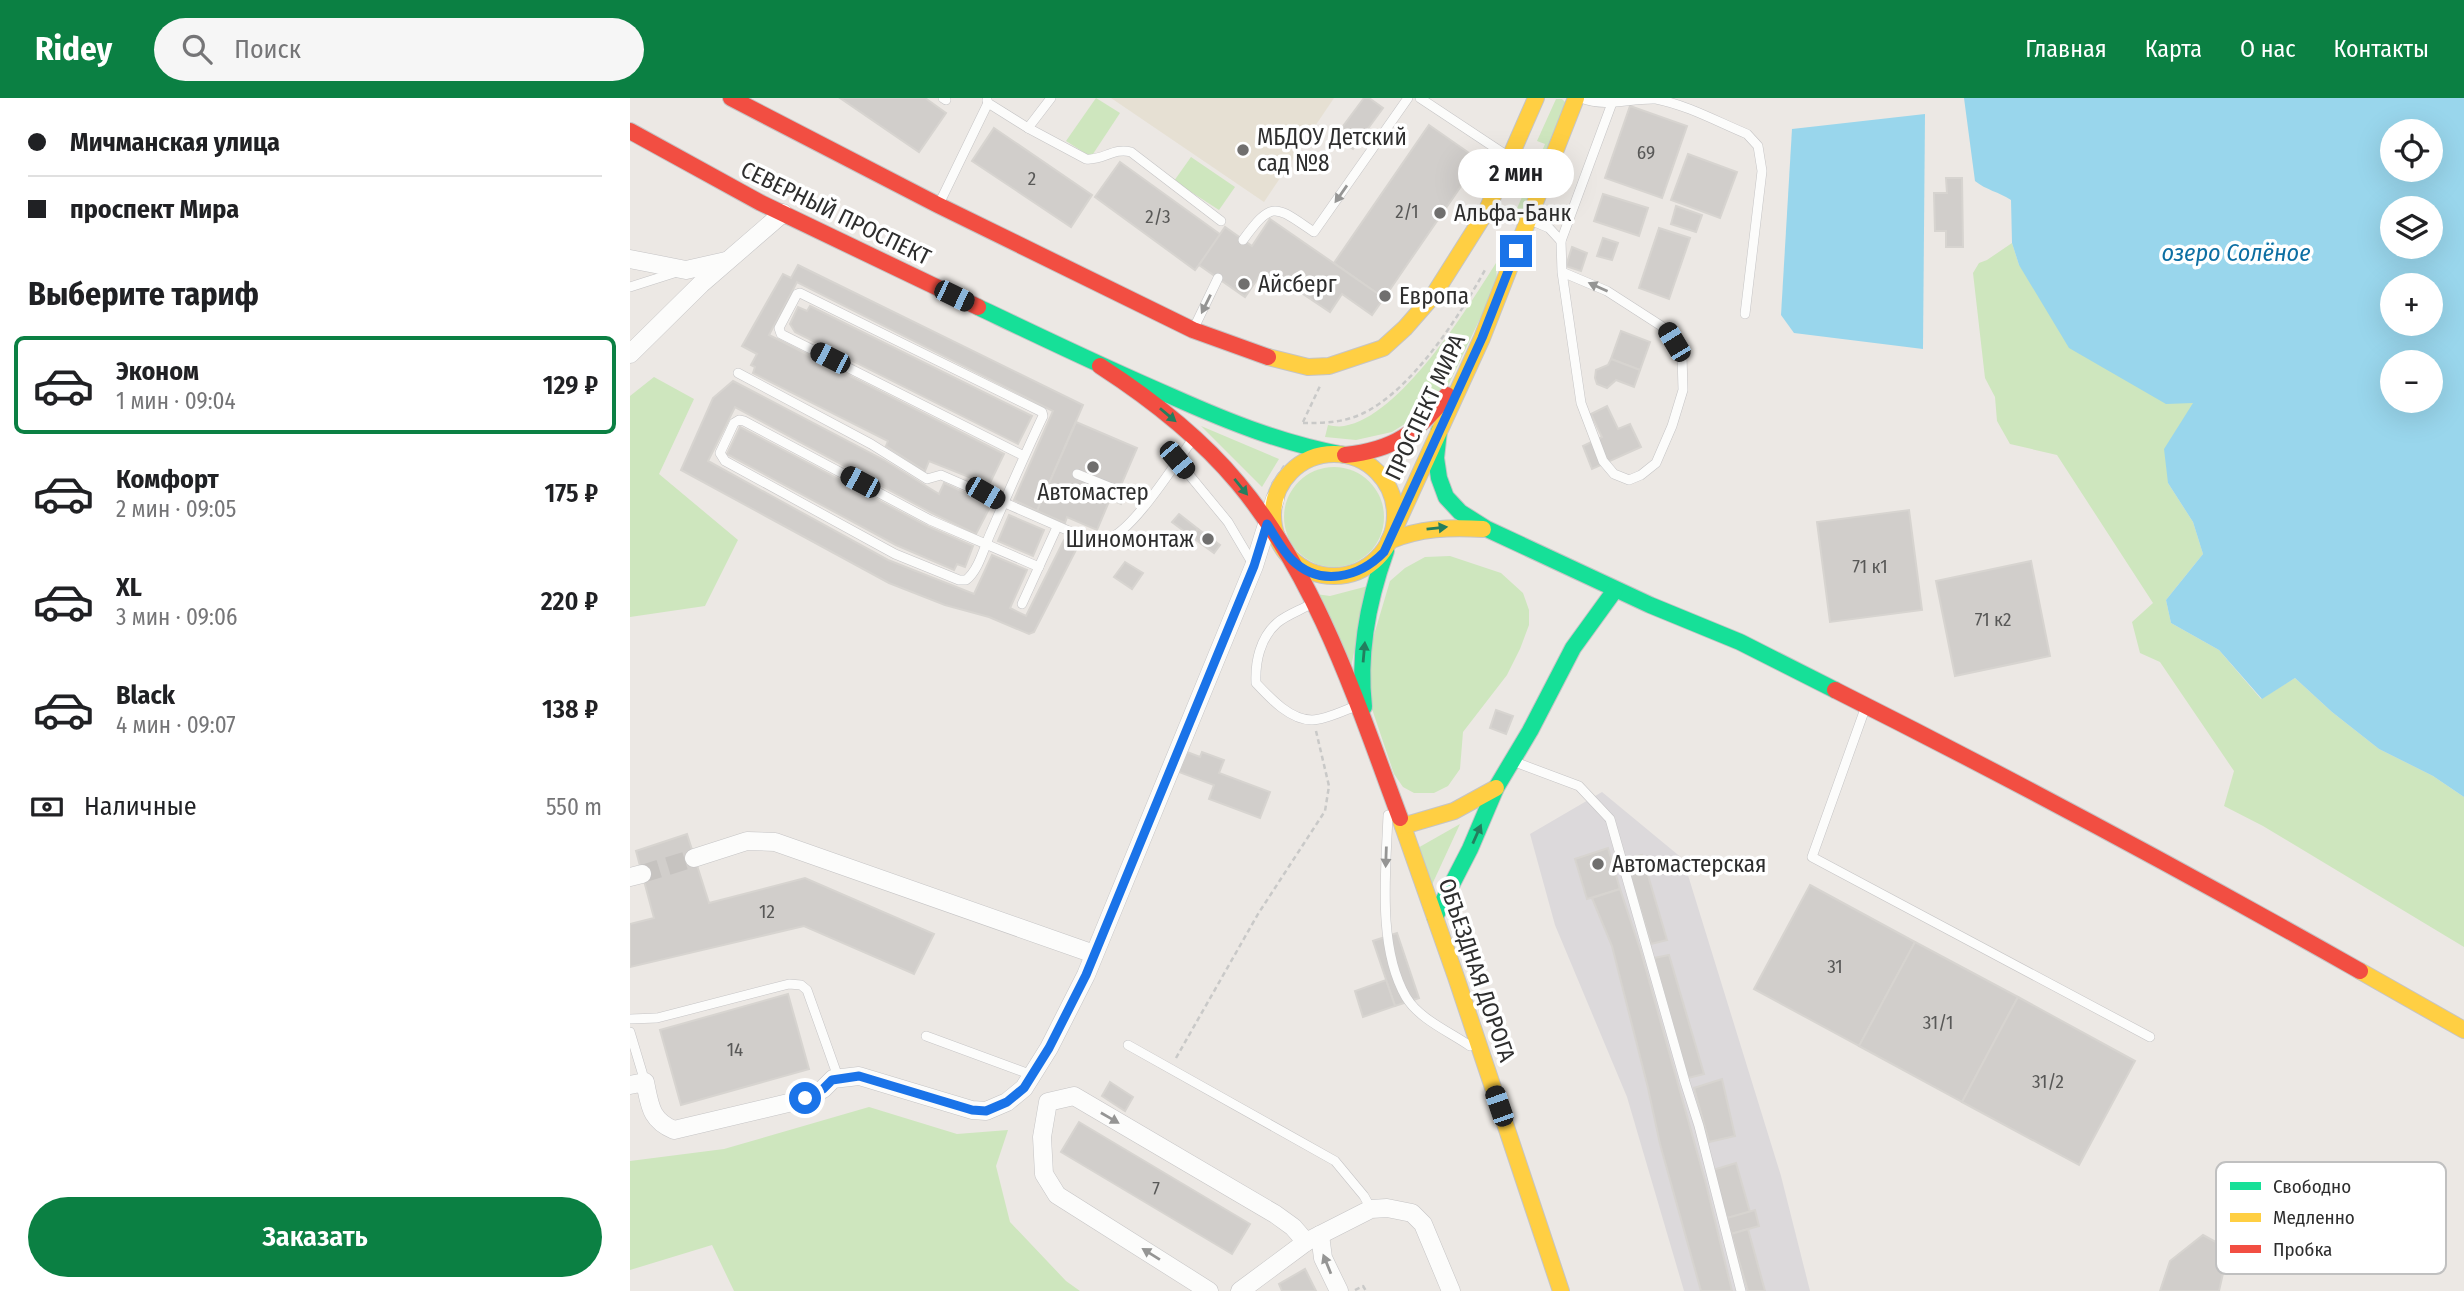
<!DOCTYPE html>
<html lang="ru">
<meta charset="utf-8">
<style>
body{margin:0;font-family:"Fira Sans Condensed",sans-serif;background:#f6f6f6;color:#202124;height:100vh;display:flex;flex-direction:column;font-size:26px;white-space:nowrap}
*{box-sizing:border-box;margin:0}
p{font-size:23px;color:#757577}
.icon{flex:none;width:38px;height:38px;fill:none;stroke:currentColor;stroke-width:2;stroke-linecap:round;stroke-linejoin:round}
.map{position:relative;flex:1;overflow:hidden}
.drawer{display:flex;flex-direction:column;background:#fff;width:630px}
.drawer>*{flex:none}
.top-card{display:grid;align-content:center;height:154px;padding:0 28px;background:#fff}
.buttons{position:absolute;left:1750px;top:21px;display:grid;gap:14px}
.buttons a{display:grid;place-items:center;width:63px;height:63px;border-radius:50%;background:#fff;box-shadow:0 7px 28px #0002;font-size:35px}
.end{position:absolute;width:32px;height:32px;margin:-16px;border:9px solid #1a73e8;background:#fff;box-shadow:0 0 0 4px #fff}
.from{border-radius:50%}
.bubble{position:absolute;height:49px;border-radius:24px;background:#fff;box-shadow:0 7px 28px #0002;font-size:23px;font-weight:600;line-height:49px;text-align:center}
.car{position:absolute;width:21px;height:42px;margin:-21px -10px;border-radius:9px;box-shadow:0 0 5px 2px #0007;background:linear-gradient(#222 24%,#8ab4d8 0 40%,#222 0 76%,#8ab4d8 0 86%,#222 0)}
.top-card b{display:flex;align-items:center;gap:24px;height:66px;font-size:26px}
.top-card b+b{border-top:2px solid #e0e0e0}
.top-card i{width:18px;height:18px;background:#202124}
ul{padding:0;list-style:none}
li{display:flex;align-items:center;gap:21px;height:98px;margin:0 14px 10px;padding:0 14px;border:4px solid transparent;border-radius:10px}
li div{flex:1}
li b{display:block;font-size:26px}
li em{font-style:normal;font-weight:600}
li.active{border-color:#0b8043}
li>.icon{width:63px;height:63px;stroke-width:1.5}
h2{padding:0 28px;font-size:32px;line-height:84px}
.pay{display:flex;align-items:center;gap:18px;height:77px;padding:0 28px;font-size:26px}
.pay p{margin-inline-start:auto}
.cta{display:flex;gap:14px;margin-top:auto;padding:14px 28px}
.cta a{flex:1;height:80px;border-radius:42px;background:#0b8043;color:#fff;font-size:28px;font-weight:600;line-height:80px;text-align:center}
header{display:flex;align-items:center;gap:42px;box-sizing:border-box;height:98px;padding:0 35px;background:#0b8043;color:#fff}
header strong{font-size:33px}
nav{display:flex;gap:38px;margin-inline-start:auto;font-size:24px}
.search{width:490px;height:63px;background:#f6f6f6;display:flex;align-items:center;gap:18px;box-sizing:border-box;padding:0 24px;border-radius:38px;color:#757577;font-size:26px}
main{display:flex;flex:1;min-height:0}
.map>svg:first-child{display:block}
.industrial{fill:#dcd9db}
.education{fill:#e6e0d3}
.green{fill:#cee6be}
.water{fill:#99d6ec;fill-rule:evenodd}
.building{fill:#d1cecb;stroke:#d7d4d0;stroke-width:2}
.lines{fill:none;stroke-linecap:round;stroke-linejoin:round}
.street-tunnel{stroke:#c6c3c0;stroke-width:18;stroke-dasharray:18 9;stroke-linecap:butt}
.lane-casing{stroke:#c5c4c5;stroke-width:10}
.street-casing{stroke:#c5c4c5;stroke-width:19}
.fast-casing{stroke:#c5c4c5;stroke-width:18}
.slow-casing{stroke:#c5c4c5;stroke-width:18}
.jam-casing{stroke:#c5c4c5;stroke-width:18}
.path{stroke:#c9c9c8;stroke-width:2.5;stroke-dasharray:5 3.5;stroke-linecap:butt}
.lane{stroke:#fcfcfb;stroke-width:9}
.street{stroke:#fcfcfb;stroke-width:18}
.fast{stroke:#16e098;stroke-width:16}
.slow{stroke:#ffcf43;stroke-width:16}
.jam{stroke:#f24e42;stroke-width:16}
.oneway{fill:#959594}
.oneway2{fill:#237e5e}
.route{stroke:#1a73e8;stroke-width:9}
.poi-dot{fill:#706f6e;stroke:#fff;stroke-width:2.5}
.labels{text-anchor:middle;stroke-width:7;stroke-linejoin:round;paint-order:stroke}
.number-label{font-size:19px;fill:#585857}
.poi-label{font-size:23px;fill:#2e2e2e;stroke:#fff;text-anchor:start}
.street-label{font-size:23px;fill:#2e2e2e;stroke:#fff}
.water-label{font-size:24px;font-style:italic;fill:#0d6fa3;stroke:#fff}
.key{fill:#fff;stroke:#c0c0c0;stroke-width:2}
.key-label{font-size:19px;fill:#2e2e2e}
</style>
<header>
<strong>Ridey</strong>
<div class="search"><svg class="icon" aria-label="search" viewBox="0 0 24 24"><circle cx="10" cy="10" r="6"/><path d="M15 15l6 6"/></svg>Поиск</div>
<nav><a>Главная</a><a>Карта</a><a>О нас</a><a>Контакты</a></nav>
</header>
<main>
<section class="drawer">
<div class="top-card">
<b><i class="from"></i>Мичманская улица</b>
<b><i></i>проспект Мира</b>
</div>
<h2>Выберите тариф</h2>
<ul>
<li class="active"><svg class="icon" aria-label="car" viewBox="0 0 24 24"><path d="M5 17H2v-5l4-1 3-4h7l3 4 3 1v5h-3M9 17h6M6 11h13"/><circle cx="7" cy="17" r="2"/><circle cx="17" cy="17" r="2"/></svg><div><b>Эконом</b><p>1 мин · 09:04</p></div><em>129 ₽</em></li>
<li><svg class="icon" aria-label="car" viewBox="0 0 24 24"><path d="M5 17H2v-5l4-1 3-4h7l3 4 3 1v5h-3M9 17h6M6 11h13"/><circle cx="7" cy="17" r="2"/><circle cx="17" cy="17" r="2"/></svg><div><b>Комфорт</b><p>2 мин · 09:05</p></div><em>175 ₽</em></li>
<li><svg class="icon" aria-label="car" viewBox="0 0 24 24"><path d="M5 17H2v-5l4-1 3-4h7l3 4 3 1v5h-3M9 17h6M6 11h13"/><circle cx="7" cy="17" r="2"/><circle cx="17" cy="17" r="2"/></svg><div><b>XL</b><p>3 мин · 09:06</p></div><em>220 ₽</em></li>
<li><svg class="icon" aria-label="car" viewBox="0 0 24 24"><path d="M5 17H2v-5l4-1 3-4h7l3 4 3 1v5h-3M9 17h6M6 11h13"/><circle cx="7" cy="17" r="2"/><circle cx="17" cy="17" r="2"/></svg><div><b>Black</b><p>4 мин · 09:07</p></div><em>138 ₽</em></li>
</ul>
<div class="pay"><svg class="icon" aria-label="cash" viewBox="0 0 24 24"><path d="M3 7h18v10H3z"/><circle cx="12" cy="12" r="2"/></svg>Наличные<p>550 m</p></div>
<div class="cta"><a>Заказать</a></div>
</section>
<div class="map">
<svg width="1834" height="1193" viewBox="0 0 1834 1193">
<rect width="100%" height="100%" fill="#ece8e4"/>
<path class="industrial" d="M972,694L1053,761L1151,1078L1180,1193H1054L997,999L925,827L900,736Z"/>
<path class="education" d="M481,0H704L634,104Z"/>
<g class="green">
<path d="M466,0L490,15L461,59L436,43Z"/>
<path d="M926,1H932L936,5L889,125L882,122L915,46L907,43Z"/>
<path d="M561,59L605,89L589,112L544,83Z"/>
<path d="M1382,145L1389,167L1564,305L1538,385L1563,424L1573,456L1536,502L1541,525L1589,552L1631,601L1665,580L1702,614L1749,651L1803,678L1834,699V849L1633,728L1594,708L1604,673L1530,564L1510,555L1502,524L1523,505L1427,357L1380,346L1367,323L1365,299L1355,280L1343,175L1349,165L1357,162Z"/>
<path d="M866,165L867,185L817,290L800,310L762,334L726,342L695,339L698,327C702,328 709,329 714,328C770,319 837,211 866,165Z"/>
<path d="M24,279L64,301L29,376L108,442L75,508L0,519V298Z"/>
<path d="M571,328L649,361L632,389Z"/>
<circle cx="704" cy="419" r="50"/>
<path d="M820,458L871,475L893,495L899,512V527L890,551L877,577L833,634L830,671L818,688L804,695H784L773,689L764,676L740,605L741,547L760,483L775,470L795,459Z"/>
<path d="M738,488L721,569L686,496L700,498Z"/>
<path d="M830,726L800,791L786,751Z"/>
<path d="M239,1009L327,1036L378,1032L366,1068L380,1124L436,1183L450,1193H104L82,1147L0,1172V1063L94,1051Z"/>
</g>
<g class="water">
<path d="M1334,0H1834V699L1803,678L1749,651L1702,614L1665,580L1632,601L1589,552L1541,525L1536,502L1573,456L1563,424L1538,385L1534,351L1563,305L1536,306L1439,250L1389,167L1382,145L1381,102C1369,94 1356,92 1345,83ZM1762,33H1801V72H1762ZM1762,110H1801V149H1762ZM1762,187H1801V226H1762ZM1762,264H1801V303H1762Z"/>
<path d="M1295,16L1293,251L1164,235L1151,217L1162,31Z"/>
</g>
<g class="building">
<path d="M210,0H295L316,15L289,54Z"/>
<path d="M734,0H739L753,10L723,51L705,39Z"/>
<path d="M1000,8L1057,28L1032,100L975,80Z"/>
<path d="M799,27L849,62L754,200L704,165Z"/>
<path d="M364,30L462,97L441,129L342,63Z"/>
<path d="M1058,56L1107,74L1090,120L1041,102Z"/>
<path d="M490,64L591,137L565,172L465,99Z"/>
<path d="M1316,80H1332L1333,149H1316V133H1305L1304,95H1317Z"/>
<path d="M973,96L1018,110L1009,138L964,123Z"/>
<path d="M1046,108L1072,117L1066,134L1041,126Z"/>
<path d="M640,121L754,200L742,217L712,196L700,214L661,188L657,194L631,176L615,199L569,167L595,129L622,148Z"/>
<path d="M1029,130L1060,140L1039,201L1009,190Z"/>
<path d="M973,140L988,145L982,162L967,158Z"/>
<path d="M942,149L957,155L951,173L936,168Z"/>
<path d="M168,167L453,307L407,413L384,402L423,313L167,184L139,237L374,356L359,387L299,363L295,373L256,348L258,343L123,275L125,269L121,267L127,256L112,248L153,176L161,180Z"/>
<path d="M180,208L402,318L388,346L165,234L160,226L168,209L177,213Z"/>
<path d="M991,233L1020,244L1010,272L981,261Z"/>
<path d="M981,261L1010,272L1004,289L986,282L977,290L967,286L965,280L966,272L978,267Z"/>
<path d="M103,283L254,362L309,396L314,385L361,407L346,436L302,415L105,309L78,363L258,462L344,496L362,457L397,472L380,510L396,518L434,442L448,448L404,534L399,536L359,519L315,507L259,485L51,372L83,300Z"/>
<path d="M977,308L988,331L1000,326L1011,349L962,371L953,348L972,339L961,316Z"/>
<path d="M446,324L507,350L491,387L497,390L491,406L480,401L467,432L437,419L435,425L407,413Z"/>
<path d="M110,329L297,428L343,448L335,469L327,466L324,472L266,447L97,356Z"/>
<path d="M1279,412L1292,512L1200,524L1187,424Z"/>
<path d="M549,416L568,431L562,439L542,424Z"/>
<path d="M379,417L414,432L403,458L368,443Z"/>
<path d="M568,431L590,447L584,455L562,439Z"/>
<path d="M1401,463L1420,558L1325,578L1306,483Z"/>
<path d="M495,464L513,475L502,491L484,479Z"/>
<path d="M866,612L883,618L876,636L860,630Z"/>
<path d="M557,654L570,659L572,654L594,662L589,675L640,694L630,720L579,701L584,687L549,674Z"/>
<path d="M57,736L79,805L175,780L304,836L284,876L174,828L0,869V826L24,820L6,753Z"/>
<path d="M978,750L990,791L957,801L945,761Z"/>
<path d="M1012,757L1037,842L1021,846L995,761Z"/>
<path d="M1180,787L1285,844L1229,948L1124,891Z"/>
<path d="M990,791L1011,854L1076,1086L1102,1193H1071L1030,1046L1018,990L982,848L962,800Z"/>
<path d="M767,835L789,900L765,908L743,843Z"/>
<path d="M1285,844L1388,899L1332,1004L1229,948Z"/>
<path d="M1039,857L1074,976L1058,980L1024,860Z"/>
<path d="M756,882L765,908L733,919L725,893Z"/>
<path d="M158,896L179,971L51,1007L30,932Z"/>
<path d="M1388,899L1505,963L1449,1067L1332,1004Z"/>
<path d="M1092,981L1105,1038L1079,1044L1064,990Z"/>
<path d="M480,984L503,999L495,1013L472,998Z"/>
<path d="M449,1024L620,1126L602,1156L431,1054Z"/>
<path d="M1106,1065L1120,1114L1097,1120L1083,1072Z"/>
<path d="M1125,1112L1129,1128L1101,1136L1097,1120Z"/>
<path d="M1118,1131L1135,1193H1118L1101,1136Z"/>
<path d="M1573,1137L1595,1149L1592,1160L1596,1162L1589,1193H1530L1540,1163Z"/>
<path d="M675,1171L686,1193H652L649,1186Z"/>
</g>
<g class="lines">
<path class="street-tunnel" d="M12,776L64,760"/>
<g class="lane-casing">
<g id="lane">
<path d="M313,0L316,2"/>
<path d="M790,0L879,59"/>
<path d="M951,0C978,10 998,0 1026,1C1057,7 1088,24 1117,36L1128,48L1132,73L1115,216"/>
<path d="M357,2L358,5L398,30L421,0"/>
<path d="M398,30L456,61C472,63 484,49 501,54L591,123"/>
<path d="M309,106L358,5"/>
<path d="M900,122L919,130L931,143"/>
<path d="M613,142C643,101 645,108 684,134L778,0"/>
<path d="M932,174L977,193L1036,231L1052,257L1053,292L1042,328L1026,365L1011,377L999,382L984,376L973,363L951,305L932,174L931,143L982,5"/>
<path d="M0,189L47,174"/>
<path d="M563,232L588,180"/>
<path d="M108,275L241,346L297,381L311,377L455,440C462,441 470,443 477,441C502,435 546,364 563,341"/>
<path d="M394,358L151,236L149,230L167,196L170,195L412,314L413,318C395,356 378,395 361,434C354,449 349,472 336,482H329L265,456L95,363L90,355L104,325L109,322L114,323L300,422L409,469"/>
<path d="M547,362L598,424L624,468"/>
<path d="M447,376L516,404"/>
<path d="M392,506L427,429"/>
<path d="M681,506C671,512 656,517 647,525C630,540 625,564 626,585C640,600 660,622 682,622C695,622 713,613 726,608"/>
<path d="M1236,608L1182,759L1520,939"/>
<path d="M885,664L949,688L980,721L1055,984L1069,1028L1111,1193"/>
<path d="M758,717C756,772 747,849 776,899C789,921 820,934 840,948"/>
<path d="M0,921L27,920L159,886L171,887L177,892L208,979"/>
<path d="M0,934L15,984"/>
<path d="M296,938L402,977"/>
<path d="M498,947L705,1063L734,1098L741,1111"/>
</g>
</g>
<g class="street-casing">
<g id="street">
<path d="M0,161L56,172L96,163"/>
<path d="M0,256L71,186L153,115"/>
<path d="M64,760L117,743L145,744L464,856"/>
<path d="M0,779L12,776"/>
<path d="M0,987L15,984C20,1007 20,1022 44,1032L175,1001L193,991L203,981L229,978L342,1012L356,1013L377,1004L394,990L419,950L456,877L624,468L645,401"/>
<path d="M690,1137L693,1160L709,1193"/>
<path d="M579,1193L427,1097L414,1076L412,1039L418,1004L444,998L645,1116L663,1129L676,1144"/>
<path d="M610,1193L676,1144L741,1111L757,1110L782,1115L793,1126L821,1193"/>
</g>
</g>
<g class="fast-casing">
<g id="fast">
<path d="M348,209C413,240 477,271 543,299C599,324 654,346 715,357"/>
<path d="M809,333L806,360L809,380L816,399L830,414L857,431L1020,507L1110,544L1205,592"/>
<path d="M734,609C728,556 738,503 756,453"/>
<path d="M805,819L840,751L866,690L900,633L943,550L985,492"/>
</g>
</g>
<g class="slow-casing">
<g id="slow">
<path d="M638,259L678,269L699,268L753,250L775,230L803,198L856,114L906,0"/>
<circle cx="704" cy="417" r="61"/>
<path d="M759,443L852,240L946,0"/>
<path d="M759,443C790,430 820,429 853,431"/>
<path d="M770,720L826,879L931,1193"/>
<path d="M773,728L824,713L866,690"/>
<path d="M1730,873L1834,932"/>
</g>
</g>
<g class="jam-casing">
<g id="jam">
<path d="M101,0L308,107L563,232L638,259"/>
<path d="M0,33L131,105L348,209"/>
<path d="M470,268C521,301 569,338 608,385C688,481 727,605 770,720"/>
<path d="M715,357C764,352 787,335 817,297"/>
<path d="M1205,592C1382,681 1557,775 1730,873"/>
</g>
</g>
<g class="path">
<path d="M673,324L690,288"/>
<path d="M673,325C689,325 705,325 721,320C775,304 829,219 855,172"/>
<path d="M642,386L656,365"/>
<path d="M546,960L628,816L695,713L699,688L686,633"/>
<path d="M725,1192L733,1188L736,1193"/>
</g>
<use href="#lane" class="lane"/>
<use href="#street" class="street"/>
<use href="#fast" class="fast"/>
<use href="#slow" class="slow"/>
<use href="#jam" class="jam"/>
</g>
<defs><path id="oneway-solid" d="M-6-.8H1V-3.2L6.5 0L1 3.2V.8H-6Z" transform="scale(1.75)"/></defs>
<g class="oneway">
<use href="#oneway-solid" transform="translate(711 96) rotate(125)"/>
<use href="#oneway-solid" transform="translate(968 189) rotate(-156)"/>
<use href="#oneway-solid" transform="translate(576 206) rotate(116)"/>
<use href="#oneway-solid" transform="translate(756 759) rotate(92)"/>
<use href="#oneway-solid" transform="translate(480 1020) rotate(30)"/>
<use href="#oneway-solid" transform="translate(521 1156) rotate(-148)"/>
<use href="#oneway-solid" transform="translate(697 1166) rotate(-112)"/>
</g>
<g class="oneway2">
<use href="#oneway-solid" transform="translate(538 317) rotate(40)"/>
<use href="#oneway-solid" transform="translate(611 389) rotate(51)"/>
<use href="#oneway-solid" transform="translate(807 430) rotate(-6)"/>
<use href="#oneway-solid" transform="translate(734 554) rotate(-85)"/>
<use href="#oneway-solid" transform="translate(847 736) rotate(-66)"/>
</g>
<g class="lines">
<path class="route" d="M175,1000L193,991L202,982L229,978L342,1012L356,1013L377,1004L394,990L419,950L456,877L624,468L637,426C645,438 652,452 662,462C690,489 729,480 754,454L852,240L886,153"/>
</g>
<g class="poi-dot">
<circle cx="613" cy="52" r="7"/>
<circle cx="810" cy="115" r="7"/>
<circle cx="614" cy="186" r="7"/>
<circle cx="755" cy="198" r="7"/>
<circle cx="463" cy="369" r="7"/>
<circle cx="578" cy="441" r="7"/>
<circle cx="968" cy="766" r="7"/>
</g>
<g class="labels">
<g class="number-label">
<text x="1016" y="61">69</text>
<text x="402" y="87">2</text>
<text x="777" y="120">2/1</text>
<text x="528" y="125">2/3</text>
<text x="1240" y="475">71 к1</text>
<text x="1363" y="528">71 к2</text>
<text x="137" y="820">12</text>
<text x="1205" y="875">31</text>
<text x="1308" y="931">31/1</text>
<text x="105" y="958">14</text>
<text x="1418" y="990">31/2</text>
<text x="526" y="1097">7</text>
</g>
<g class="poi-label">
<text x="627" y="47">МБДОУ Детский<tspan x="627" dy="26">сад №8</tspan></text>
<text x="824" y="123">Альфа-Банк</text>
<text x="628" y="194">Айсберг</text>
<text x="769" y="206">Европа</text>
<text x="463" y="402" text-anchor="middle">Автомастер</text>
<text x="564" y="449" text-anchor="end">Шиномонтаж</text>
<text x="982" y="774">Автомастерская</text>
</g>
<g class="street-label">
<text transform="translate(206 115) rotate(26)" y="8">СЕВЕРНЫЙ ПРОСПЕКТ</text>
<text transform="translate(795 309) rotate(-65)" y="8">ПРОСПЕКТ МИРА</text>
<text transform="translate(847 872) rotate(71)" y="8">ОБЪЕЗДНАЯ ДОРОГА</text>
</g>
<g class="water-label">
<text x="1606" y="163">озеро Солёное</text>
</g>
</g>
<rect x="1586" y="1064" width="230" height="112" rx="10" class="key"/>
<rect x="1600" y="1084" width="31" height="8" fill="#16e098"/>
<rect x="1600" y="1115" width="31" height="9" fill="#ffcf43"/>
<rect x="1600" y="1147" width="31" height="8" fill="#f24e42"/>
<g class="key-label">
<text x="1643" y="1095">Свободно</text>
<text x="1643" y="1126">Медленно</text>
<text x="1643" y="1158">Пробка</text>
</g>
</svg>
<div class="buttons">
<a><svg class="icon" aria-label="locate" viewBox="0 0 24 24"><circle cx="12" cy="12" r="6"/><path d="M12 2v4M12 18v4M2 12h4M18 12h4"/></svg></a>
<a><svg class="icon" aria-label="layers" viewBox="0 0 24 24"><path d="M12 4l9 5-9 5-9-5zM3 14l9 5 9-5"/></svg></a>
<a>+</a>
<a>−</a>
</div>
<i class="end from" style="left:175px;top:1000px"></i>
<i class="end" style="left:886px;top:153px"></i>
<div class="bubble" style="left:828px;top:51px;width:116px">2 мин</div>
<i class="car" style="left:324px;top:198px;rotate:116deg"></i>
<i class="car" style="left:1044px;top:244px;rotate:329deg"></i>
<i class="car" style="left:200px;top:260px;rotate:297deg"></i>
<i class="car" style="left:547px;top:362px;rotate:140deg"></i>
<i class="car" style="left:230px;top:384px;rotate:298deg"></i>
<i class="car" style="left:355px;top:395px;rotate:120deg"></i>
<i class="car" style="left:869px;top:1008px;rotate:341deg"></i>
</div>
</main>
